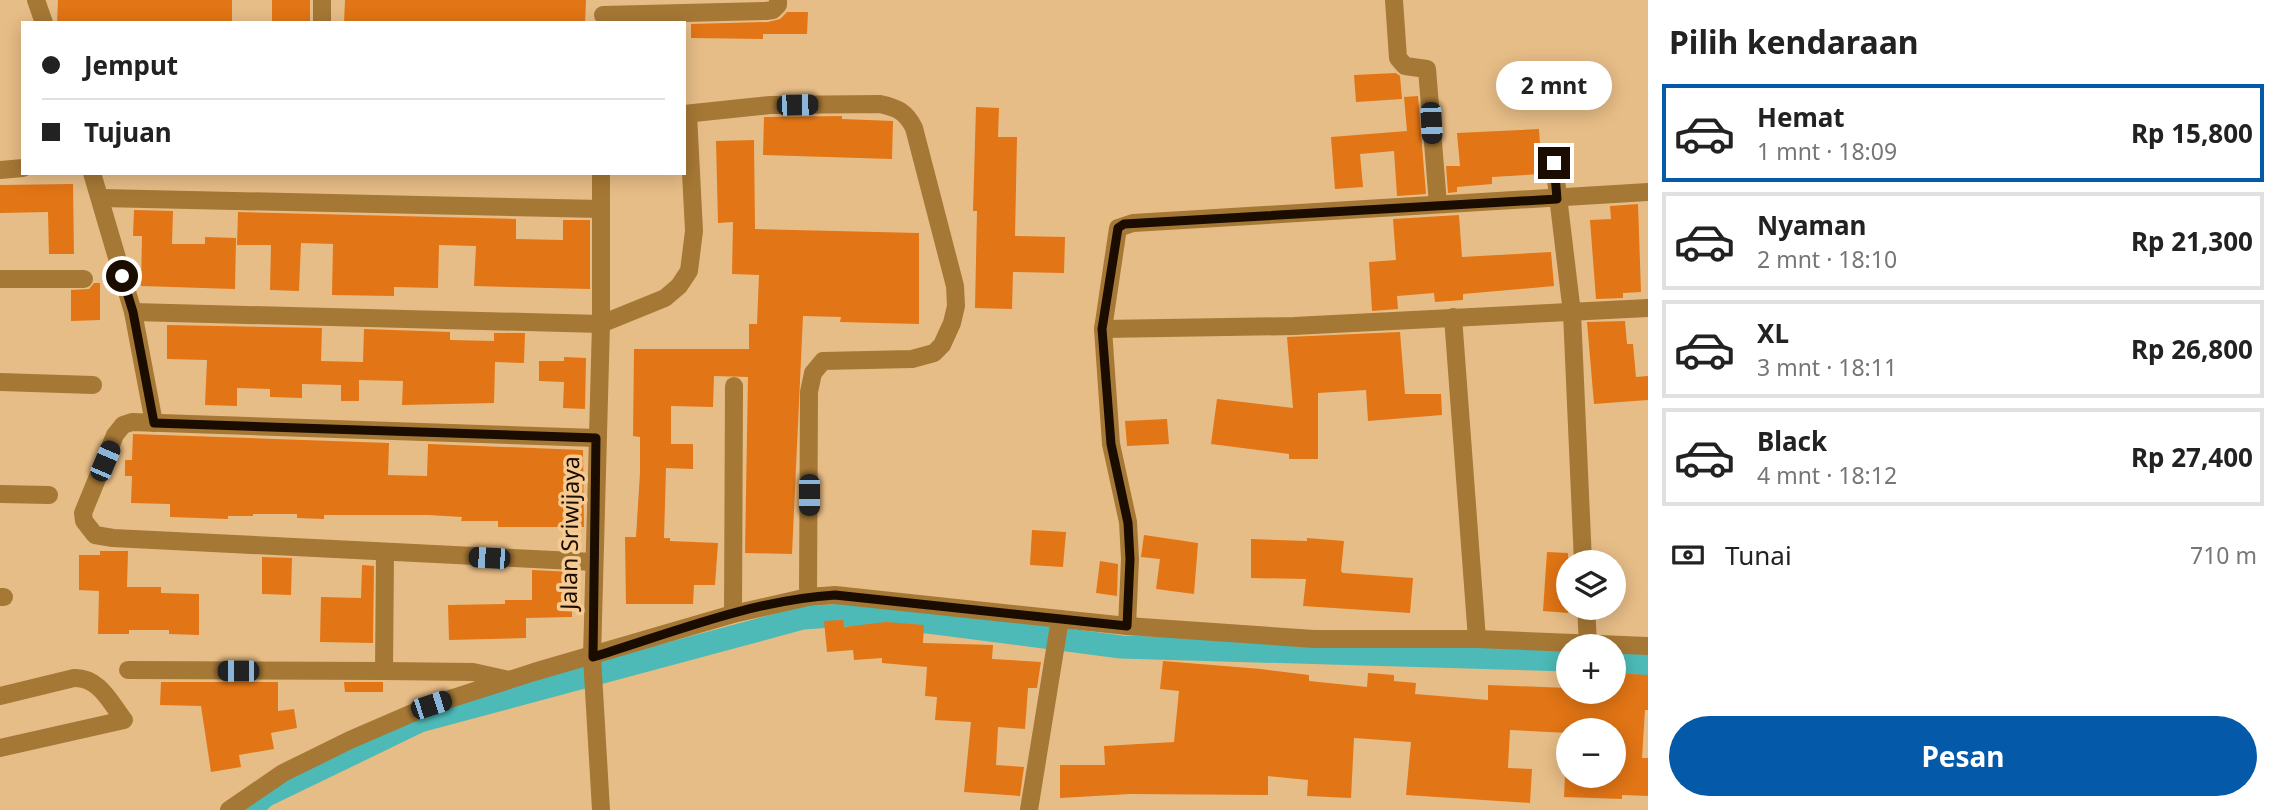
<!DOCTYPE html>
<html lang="id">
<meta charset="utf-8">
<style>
body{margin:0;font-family:"Noto Sans",sans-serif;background:#f6f6f6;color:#222;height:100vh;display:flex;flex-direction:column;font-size:26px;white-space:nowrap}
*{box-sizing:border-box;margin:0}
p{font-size:23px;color:#767676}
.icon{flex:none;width:38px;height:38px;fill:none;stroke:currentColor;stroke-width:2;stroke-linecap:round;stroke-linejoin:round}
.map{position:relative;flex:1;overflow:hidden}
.drawer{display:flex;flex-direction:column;background:#fff;width:630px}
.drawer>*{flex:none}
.hud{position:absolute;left:21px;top:21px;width:665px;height:154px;border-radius:0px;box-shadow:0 4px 18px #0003;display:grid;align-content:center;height:154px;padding:0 21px;background:#fff}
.fabs{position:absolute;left:1556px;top:550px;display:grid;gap:14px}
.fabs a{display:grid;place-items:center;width:70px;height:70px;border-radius:50%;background:#fff;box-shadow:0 4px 18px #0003;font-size:35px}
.end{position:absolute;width:32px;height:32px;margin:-16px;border:9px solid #1b0c00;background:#fff;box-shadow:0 0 0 4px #fff}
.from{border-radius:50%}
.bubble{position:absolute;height:49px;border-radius:24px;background:#fff;box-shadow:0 4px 18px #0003;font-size:23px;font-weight:700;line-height:49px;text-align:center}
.car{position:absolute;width:21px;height:42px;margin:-21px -10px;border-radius:9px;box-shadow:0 0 5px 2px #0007;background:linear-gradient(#222 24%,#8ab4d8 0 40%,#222 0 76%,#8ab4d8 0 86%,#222 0)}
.hud b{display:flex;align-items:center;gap:24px;height:66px;font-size:26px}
.hud b+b{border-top:2px solid #e0e0e0}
.hud i{width:18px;height:18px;background:#222}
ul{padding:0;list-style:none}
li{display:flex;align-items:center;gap:21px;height:98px;margin:0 14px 10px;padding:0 7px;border:4px solid #e0e0e0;border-radius:0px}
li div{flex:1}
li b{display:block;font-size:26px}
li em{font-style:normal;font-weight:700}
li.current{border-color:#045aa8}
li>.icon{width:63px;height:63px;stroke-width:1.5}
h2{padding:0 21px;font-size:32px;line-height:84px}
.pay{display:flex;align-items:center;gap:18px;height:77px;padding:0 21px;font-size:26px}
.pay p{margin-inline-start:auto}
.action{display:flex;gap:14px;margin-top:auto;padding:14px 21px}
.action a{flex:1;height:80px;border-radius:42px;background:#045aa8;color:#fff;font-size:28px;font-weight:700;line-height:80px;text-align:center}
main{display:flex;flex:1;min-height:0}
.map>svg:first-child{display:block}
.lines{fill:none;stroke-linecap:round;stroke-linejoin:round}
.canal{stroke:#4dbab7;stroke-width:23}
.building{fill:#e27515}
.minor{stroke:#a67835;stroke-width:18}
.route{stroke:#1b0c00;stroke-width:9}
.labels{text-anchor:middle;stroke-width:7;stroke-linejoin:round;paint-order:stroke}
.street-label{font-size:23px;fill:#1b0c00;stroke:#f5ca93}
</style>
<main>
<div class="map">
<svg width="1648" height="810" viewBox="0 0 1648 810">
<rect width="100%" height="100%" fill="#e7bd87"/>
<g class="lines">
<g class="canal">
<path d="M1614,662L1648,664"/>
<path d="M250,810L265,796L420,721L803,618L846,615L928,622L1121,647L1568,660"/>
</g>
</g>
<g class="building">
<path d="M58,0H232V23H57Z"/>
<rect x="272" y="0" width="38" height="23"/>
<path d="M345,0H586L585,23H344Z"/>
<path d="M787,12H808L807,34H763V39L691,38V24L768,22L780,19Z"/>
<path d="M1396,73L1400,76L1402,99L1356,102L1354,75Z"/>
<path d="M1418,96L1426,194L1397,196L1394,151L1360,154L1363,187L1335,189L1331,137L1407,131L1404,97Z"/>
<path d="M976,107L999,108L998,137H1017L1015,236L1065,237L1064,273L1013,272L1012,309L975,308L977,211H973Z"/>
<path d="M842,116V119L893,121L892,159L763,155L764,117Z"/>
<path d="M1539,129L1542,174L1492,177V184L1457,187V192L1448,193L1446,166H1460L1457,133Z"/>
<path d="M754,140L755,229L919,233V324L840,322L841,317L803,316L792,554L745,553L748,377L714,376L713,407L671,406V444H693V469L666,468L664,538H670V541L718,543L715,585H694L693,604H626L625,537H636L640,473V437L633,436L634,349H749V324H757L759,275L732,274L733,222L718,223L716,141Z"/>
<path d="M73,184L74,254H49L48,212L0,213V185Z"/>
<path d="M1638,204L1641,292L1623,293V298L1596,299L1590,220L1611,219L1610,206Z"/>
<path d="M134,210L173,211L172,244H205V237L236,238L235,289L141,286L142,236H133Z"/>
<path d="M238,212L516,219V239L563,240V220H590V289L474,286L476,246L439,245L438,288L394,287V296L332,295L333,244L301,243L299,291L270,290L271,245H237Z"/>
<path d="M1459,215L1462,257L1551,252L1554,286L1463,294V300L1435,302L1434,293L1397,296L1398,309L1372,311L1369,262L1396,260L1393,219Z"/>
<path d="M94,283H100V320L71,321V290L89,289Z"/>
<path d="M1625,321L1627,344H1633L1636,377L1648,376V400L1594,404L1587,322Z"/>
<path d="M167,325L322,328L321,361L363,362L364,329L450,332V340L494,341V333H525L524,363L495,362L494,403L402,405L403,381L359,380V401H341V385L302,384V398L270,397V389L237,388V406L205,405L207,360L167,359Z"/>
<path d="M1400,332L1405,394H1441L1442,415L1368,421L1366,390L1318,393V459H1289V454L1211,444L1217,399L1293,408L1287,337Z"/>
<path d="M564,357L586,358L585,409L563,408L564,382L539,381V361H564Z"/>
<path d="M1167,419L1169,444L1127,446L1125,421Z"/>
<path d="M133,434L389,443L388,475L427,476L428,444L583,450L584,527H498V521H461L462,517L428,515H324V519L297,518V514H253V516H228V519L170,517V504L131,503L132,476H125V460H132Z"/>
<path d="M1032,530L1066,532L1063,567L1030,565Z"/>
<path d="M1144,535L1198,543L1194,594L1156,589L1160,559L1141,557Z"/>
<path d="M1307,538L1344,541L1341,571L1343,573L1413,578L1410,613L1303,606L1306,579L1251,578V539L1307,541Z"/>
<path d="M100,551H128L127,587H161V593L199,594V635L169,634V630H129V634H98L99,591L79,590V555H100Z"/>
<path d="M1547,552L1568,553V613L1543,611Z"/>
<path d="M262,557L292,558L291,595L262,594Z"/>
<path d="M1100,561L1118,564L1117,596L1096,593Z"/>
<path d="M362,565L374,566L373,643L320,642L321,597L361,598Z"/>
<path d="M532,570L572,572V617L526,618V638L449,640L448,605L505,604V600H532Z"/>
<path d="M843,620L844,627L886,622L924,625L923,643L993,645L992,659L1041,662L1037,688H1028L1025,729L998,727L996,765L1024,767L1020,796L964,792L971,722L935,720L937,697L925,696L927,667L882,663V658L854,660L853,650L827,652L824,621Z"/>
<path d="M1163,661L1261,669L1309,675V681L1367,687L1368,673L1394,675V681L1416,683L1415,694L1488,700V685L1568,688V691H1614V673L1648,675V710H1645L1642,758H1648V796L1622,795V799L1564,797L1565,775H1614V730H1568V733L1510,730L1508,768L1532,769L1530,803L1406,795L1411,742L1354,738L1351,798L1307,796L1308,780L1268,776V795L1130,794L1060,798V765H1105L1104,746L1174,742L1179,691L1160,689Z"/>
<path d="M161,682H278V711L294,709L297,728L271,733L274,749L239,755L241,767L211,772L201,706L160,705Z"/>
<path d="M344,682H383V692H345Z"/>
</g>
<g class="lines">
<g class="minor">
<path d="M36,0L44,23"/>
<path d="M1394,0L1398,58L1405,66L1427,69L1438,204"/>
<path d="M603,15L766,11L773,10L778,5V0"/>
<path d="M322,23V0"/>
<path d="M684,114L770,105L880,104C898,108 906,112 914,128L955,286L956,306L952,323L942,345L934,353L912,359L823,361L813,373L809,392L808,597"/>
<path d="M1554,163L1572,313L1583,562"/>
<path d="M0,170L23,168"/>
<path d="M92,173L133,312L154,423"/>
<path d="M101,198L601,209"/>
<path d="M0,279H84"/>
<path d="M133,312L601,324L665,298L679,286L689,271L694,231L688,114"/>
<path d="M1453,317L1477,639"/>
<path d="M1103,329L1294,326L1648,308"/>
<path d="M0,382L93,385"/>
<path d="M0,494L49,495"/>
<path d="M594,562L113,538L95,535L84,521L83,513L115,435L123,425L132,422L596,438"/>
<path d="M0,597H4"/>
<path d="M1586,607L1588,644"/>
<path d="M733,614L734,386"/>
<path d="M1127,626L1130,559L1128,522L1111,444L1103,329L1118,228L1133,223L1648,192"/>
<path d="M128,670L384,671L385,553"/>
<path d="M384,671L473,672L509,680"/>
<path d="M0,696L74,678C99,677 110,702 124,720L0,748"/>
<path d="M229,810L283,773L350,740L431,705L534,672L733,614L808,597L835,595L1127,626L1314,639H1477L1648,646"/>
<path d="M601,810L592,657L601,324V173"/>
<path d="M1029,810L1060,619"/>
</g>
</g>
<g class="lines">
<path class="route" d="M122,276L133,312L154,423L596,438L593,657C671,633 753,600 835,595L1127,626L1130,559L1128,523L1111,444L1102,329L1118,228L1124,224L1557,199L1554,163"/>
</g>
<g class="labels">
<g class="street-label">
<text transform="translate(570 533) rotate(-89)" y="8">Jalan Sriwijaya</text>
</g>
</g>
</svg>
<div class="fabs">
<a><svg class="icon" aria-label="layers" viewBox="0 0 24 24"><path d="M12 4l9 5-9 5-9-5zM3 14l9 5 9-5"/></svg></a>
<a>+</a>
<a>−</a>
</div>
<i class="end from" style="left:122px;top:276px"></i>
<i class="end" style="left:1554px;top:163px"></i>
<div class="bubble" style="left:1496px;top:61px;width:116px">2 mnt</div>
<i class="car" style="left:797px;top:105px;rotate:89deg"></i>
<i class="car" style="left:1431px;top:123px;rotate:177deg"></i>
<i class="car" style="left:105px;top:461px;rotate:23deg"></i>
<i class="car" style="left:809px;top:495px;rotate:180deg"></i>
<i class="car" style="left:489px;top:558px;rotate:273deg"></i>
<i class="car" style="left:238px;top:671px;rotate:270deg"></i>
<i class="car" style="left:431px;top:705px;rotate:72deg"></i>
<div class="hud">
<b><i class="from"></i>Jemput</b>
<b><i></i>Tujuan</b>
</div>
</div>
<section class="drawer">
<h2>Pilih kendaraan</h2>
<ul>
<li class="current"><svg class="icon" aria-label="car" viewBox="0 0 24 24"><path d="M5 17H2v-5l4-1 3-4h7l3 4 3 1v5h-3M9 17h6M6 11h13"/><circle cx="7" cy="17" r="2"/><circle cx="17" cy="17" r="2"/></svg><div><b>Hemat</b><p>1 mnt · 18:09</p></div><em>Rp 15,800</em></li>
<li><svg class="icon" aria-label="car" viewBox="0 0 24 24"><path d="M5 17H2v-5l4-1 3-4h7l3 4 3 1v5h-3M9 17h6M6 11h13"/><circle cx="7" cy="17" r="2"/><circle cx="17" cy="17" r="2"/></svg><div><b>Nyaman</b><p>2 mnt · 18:10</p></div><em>Rp 21,300</em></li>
<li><svg class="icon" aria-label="car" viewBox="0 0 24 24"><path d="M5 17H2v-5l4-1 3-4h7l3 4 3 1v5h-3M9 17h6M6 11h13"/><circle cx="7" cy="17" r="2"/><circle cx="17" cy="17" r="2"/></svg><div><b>XL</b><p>3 mnt · 18:11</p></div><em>Rp 26,800</em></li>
<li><svg class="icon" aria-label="car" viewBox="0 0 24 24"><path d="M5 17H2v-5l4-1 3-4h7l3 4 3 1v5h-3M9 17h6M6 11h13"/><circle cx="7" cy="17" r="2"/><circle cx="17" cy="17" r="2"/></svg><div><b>Black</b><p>4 mnt · 18:12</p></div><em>Rp 27,400</em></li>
</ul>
<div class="pay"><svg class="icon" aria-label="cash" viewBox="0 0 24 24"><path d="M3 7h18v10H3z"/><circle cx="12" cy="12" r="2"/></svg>Tunai<p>710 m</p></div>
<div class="action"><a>Pesan</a></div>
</section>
</main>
